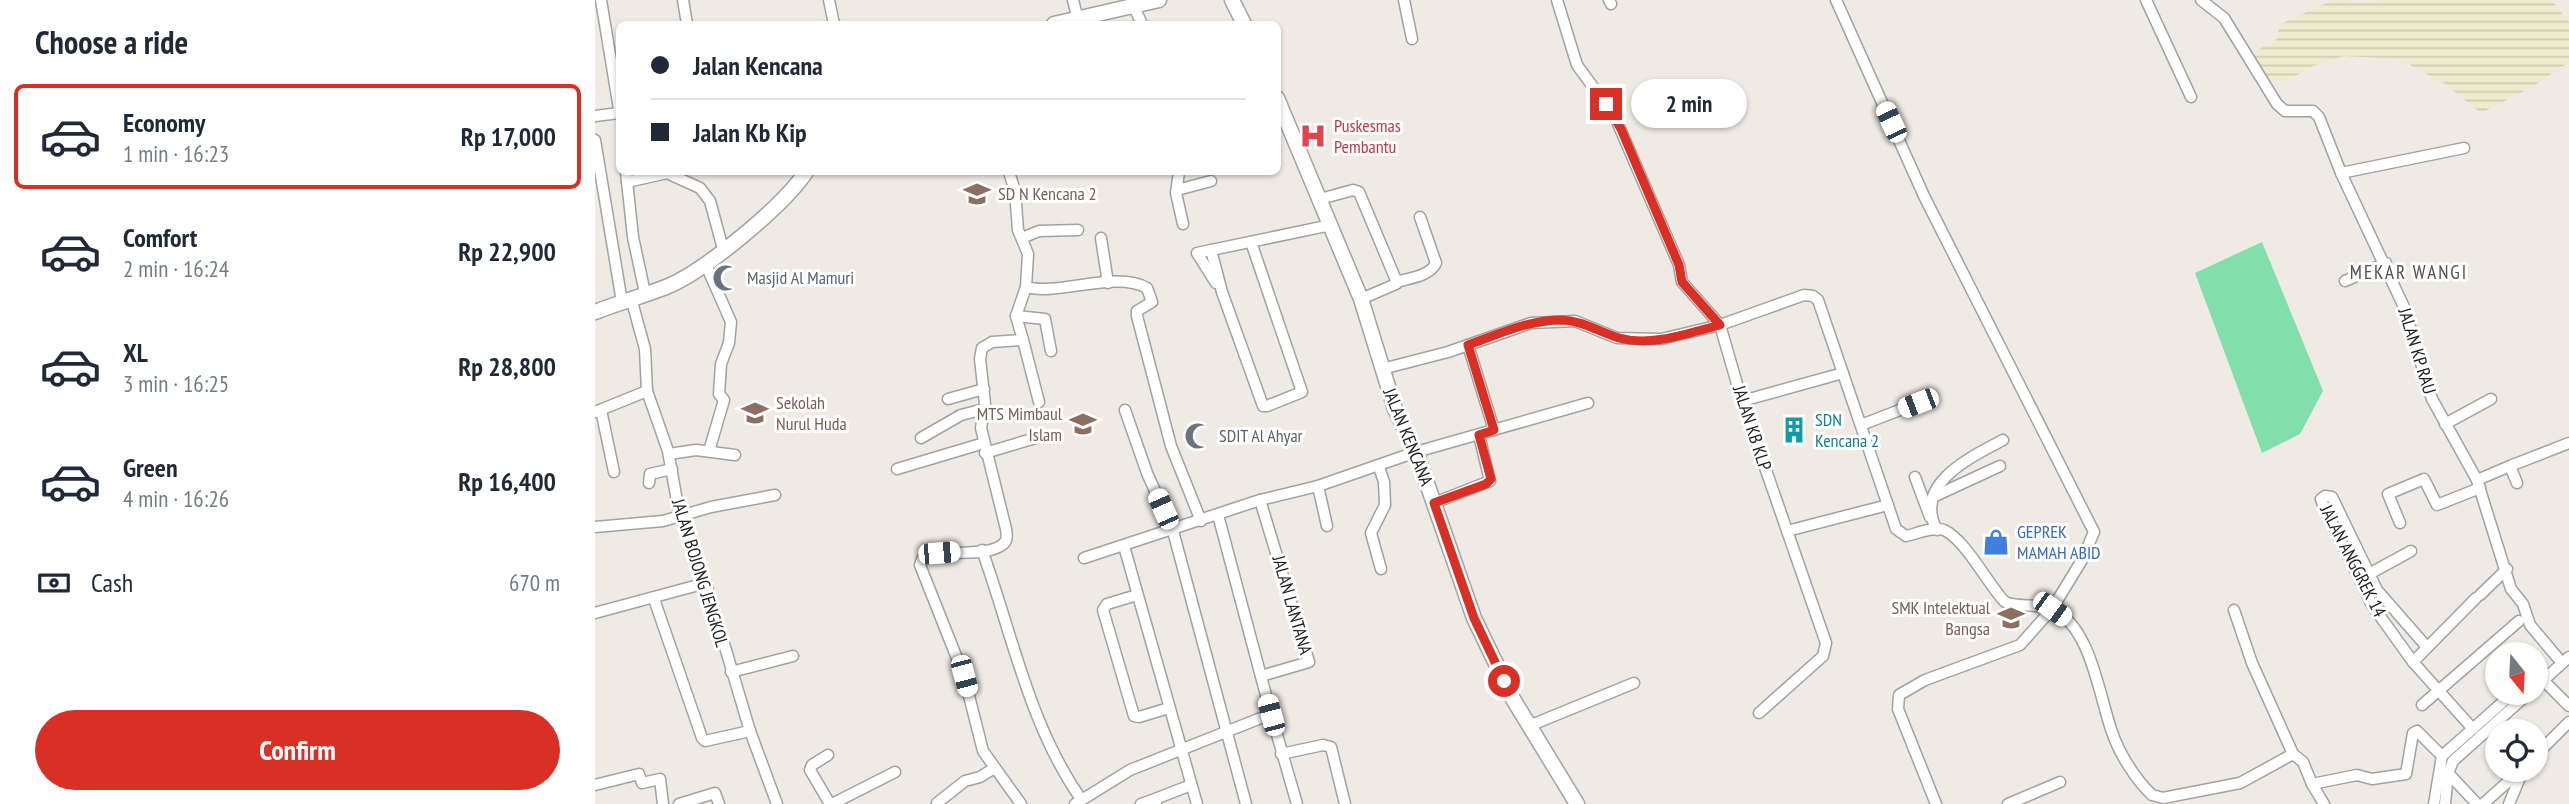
<!DOCTYPE html>
<meta charset="utf-8">
<style>
body{margin:0;font-family:"PT Sans Narrow",sans-serif;background:#f6f6f7;color:#1f2937;height:100vh;display:flex;flex-direction:column;font-size:26px;white-space:nowrap}
*{box-sizing:border-box;margin:0}
p{font-size:23px;color:#747a83}
.icon{flex:none;width:38px;height:38px;fill:none;stroke:currentColor;stroke-width:2;stroke-linecap:round;stroke-linejoin:round}
.map{position:relative;flex:1;overflow:hidden}
.details{display:flex;flex-direction:column;background:#fff;width:595px}
.details>*{flex:none}
.guide{position:absolute;left:21px;top:21px;width:665px;height:154px;border-radius:10px;box-shadow:0 2px 5px #0004;display:grid;align-content:center;height:154px;padding:0 35px;background:#fff}
.needle{width:46px;rotate:162deg}
.controls{position:absolute;left:1890px;top:642px;display:grid;gap:14px}
.controls a{display:grid;place-items:center;width:63px;height:63px;border-radius:50%;background:#fff;box-shadow:0 2px 5px #0004;font-size:35px}
.end{position:absolute;width:32px;height:32px;margin:-16px;border:9px solid #d93025;background:#fff;box-shadow:0 0 0 4px #fff}
.from{border-radius:50%}
.bubble{position:absolute;height:49px;border-radius:24px;background:#fff;box-shadow:0 2px 5px #0004;font-size:23px;font-weight:600;line-height:49px;text-align:center}
.car{position:absolute;width:21px;height:42px;margin:-21px -10px;border-radius:9px;box-shadow:0 0 5px 2px #0007;background:linear-gradient(#fff 24%,#345 0 40%,#fff 0 76%,#345 0 86%,#fff 0)}
.guide b{display:flex;align-items:center;gap:24px;height:66px;font-size:26px}
.guide b+b{border-top:2px solid #e0e1e3}
.guide i{width:18px;height:18px;background:#1f2937}
ul{padding:0;list-style:none}
li{display:flex;align-items:center;gap:21px;height:105px;margin:0 14px 10px;padding:0 21px;border:4px solid transparent;border-radius:10px}
li div{flex:1}
li b{display:block;font-size:26px}
li em{font-style:normal;font-weight:600}
li.on{border-color:#d93025}
li>.icon{width:63px;height:63px;stroke-width:1.5}
h2{padding:0 35px;font-size:32px;line-height:84px}
.pay{display:flex;align-items:center;gap:18px;height:77px;padding:0 35px;font-size:26px}
.pay p{margin-inline-start:auto}
.cta{display:flex;gap:14px;margin-top:auto;padding:14px 35px}
.cta a{flex:1;height:80px;border-radius:42px;background:#d93025;color:#fff;font-size:28px;font-weight:600;line-height:80px;text-align:center}
main{display:flex;flex:1;min-height:0}
.map>svg:first-child{display:block}
.farmland{fill:url(#farmland-rules)}
.pitch{fill:#81dfac}
.lines{fill:none;stroke-linecap:round;stroke-linejoin:round}
.minor-casing{stroke:#a2a2a2;stroke-width:13}
.tertiary-casing{stroke:#a2a2a2;stroke-width:17}
.minor{stroke:#fff;stroke-width:10}
.tertiary{stroke:#fff;stroke-width:14}
.route{stroke:#d93025;stroke-width:9}
.labels{text-anchor:middle;stroke-width:6;stroke-linejoin:round;paint-order:stroke}
.health-label{font-size:18px;fill:#be3a42;stroke:#fff;text-anchor:start}
.education-label{font-size:18px;fill:#785e54;stroke:#fff;text-anchor:start}
.worship-label{font-size:18px;fill:#5b616d;stroke:#fff;text-anchor:start}
.street-label{font-size:18px;fill:#1e1e1e;stroke:#fff}
.culture-label{font-size:18px;fill:#0d838f;stroke:#fff;text-anchor:start}
.shop-label{font-size:18px;fill:#366cbe;stroke:#fff;text-anchor:start}
.neighbourhood-label{font-size:19px;letter-spacing:2px;fill:#515151;stroke:#fff}
</style>
<main>
<section class="details">
<h2>Choose a ride</h2>
<ul>
<li class="on"><svg class="icon" aria-label="car" viewBox="0 0 24 24"><path d="M5 17H2v-5l4-1 3-4h7l3 4 3 1v5h-3M9 17h6M6 11h13"/><circle cx="7" cy="17" r="2"/><circle cx="17" cy="17" r="2"/></svg><div><b>Economy</b><p>1 min · 16:23</p></div><em>Rp 17,000</em></li>
<li><svg class="icon" aria-label="car" viewBox="0 0 24 24"><path d="M5 17H2v-5l4-1 3-4h7l3 4 3 1v5h-3M9 17h6M6 11h13"/><circle cx="7" cy="17" r="2"/><circle cx="17" cy="17" r="2"/></svg><div><b>Comfort</b><p>2 min · 16:24</p></div><em>Rp 22,900</em></li>
<li><svg class="icon" aria-label="car" viewBox="0 0 24 24"><path d="M5 17H2v-5l4-1 3-4h7l3 4 3 1v5h-3M9 17h6M6 11h13"/><circle cx="7" cy="17" r="2"/><circle cx="17" cy="17" r="2"/></svg><div><b>XL</b><p>3 min · 16:25</p></div><em>Rp 28,800</em></li>
<li><svg class="icon" aria-label="car" viewBox="0 0 24 24"><path d="M5 17H2v-5l4-1 3-4h7l3 4 3 1v5h-3M9 17h6M6 11h13"/><circle cx="7" cy="17" r="2"/><circle cx="17" cy="17" r="2"/></svg><div><b>Green</b><p>4 min · 16:26</p></div><em>Rp 16,400</em></li>
</ul>
<div class="pay"><svg class="icon" aria-label="cash" viewBox="0 0 24 24"><path d="M3 7h18v10H3z"/><circle cx="12" cy="12" r="2"/></svg>Cash<p>670 m</p></div>
<div class="cta"><a>Confirm</a></div>
</section>
<div class="map">
<svg width="1974" height="804" viewBox="0 0 1974 804">
<defs>
<pattern id="farmland-rules" width="6" height="5" patternUnits="userSpaceOnUse" patternTransform="scale(1.75)"><rect width="6" height="5" fill="#eeeccf"/><path d="M0 2.5h6" fill="none" stroke="#cccab1"/></pattern>
</defs>
<rect width="100%" height="100%" fill="#efeae4"/>
<path class="farmland" d="M1738,0L1775,3L1786,0H1957L1974,22V62L1935,88L1886,113L1850,84L1804,59L1749,56L1718,66L1690,82L1684,78L1673,83L1656,54L1682,39L1684,25Z"/>
<path class="pitch" d="M1667,242L1728,391L1705,434L1667,453L1600,273Z"/>
<g class="lines">
<g class="minor-casing">
<g id="minor">
<path d="M6,0L24,109"/>
<path d="M88,0L92,24"/>
<path d="M234,0L239,24"/>
<path d="M478,0L484,24"/>
<path d="M809,0L817,39"/>
<path d="M962,0L982,65L1020,117L1084,265L1087,282L1125,325L1147,401L1231,643L1228,656L1164,713"/>
<path d="M1014,0L1016,4"/>
<path d="M1241,0L1329,196L1499,532L1487,560L1457,609L1425,645L1330,680L1304,695L1303,709L1341,804"/>
<path d="M1551,0L1596,97"/>
<path d="M1606,0L1629,18L1682,104L1690,111H1718L1724,117L1746,173L1809,307L1837,399L1882,480L1916,589L1928,604L1935,625L1967,663"/>
<path d="M538,5L547,24"/>
<path d="M0,116L24,113"/>
<path d="M0,140L27,302"/>
<path d="M31,172L38,237L50,293"/>
<path d="M414,172L420,191L423,230L433,254L431,287L421,316L428,340L397,342L387,348L385,359L390,404L386,428L411,529C412,535 413,541 407,545C389,558 350,548 327,559L325,565L369,676L388,751L426,804"/>
<path d="M584,172L581,193L588,224"/>
<path d="M1746,173L1869,148"/>
<path d="M32,182L72,173L105,188L115,201L128,249"/>
<path d="M582,190L616,181"/>
<path d="M725,199L758,190L764,192L801,280V284L766,299"/>
<path d="M427,238L444,231L483,230"/>
<path d="M506,238L513,283"/>
<path d="M616,250L627,292L668,406H672L707,392L656,242"/>
<path d="M110,263L136,322L134,343L126,364L124,394L129,400L114,451"/>
<path d="M1750,281L1791,263"/>
<path d="M801,282C815,278 835,276 841,263L825,217"/>
<path d="M621,283L602,253L736,225"/>
<path d="M431,287C463,296 521,270 552,288L557,302L542,311V316L576,446L606,521"/>
<path d="M36,298L50,349L52,391L73,451L84,512L111,583L155,731L182,804"/>
<path d="M421,316L450,319L456,351"/>
<path d="M428,340L444,402"/>
<path d="M873,345L899,430"/>
<path d="M787,369L853,352L936,323L980,321L1022,338L1066,339L1125,325L1209,295L1218,296L1223,300L1301,529L1311,536C1321,534 1339,526 1349,530C1370,539 1394,586 1410,602C1424,608 1443,603 1457,609C1496,626 1504,696 1517,732C1524,753 1540,779 1557,795L1568,798L1645,783L1698,754"/>
<path d="M353,399L389,389"/>
<path d="M1147,401L1248,373"/>
<path d="M6,410L19,472"/>
<path d="M530,410L552,473L578,531L651,804"/>
<path d="M0,412L52,391"/>
<path d="M1850,424L1896,399"/>
<path d="M1266,425L1323,403"/>
<path d="M326,438L366,415L389,409"/>
<path d="M390,453L444,437"/>
<path d="M74,454L101,450L140,455"/>
<path d="M1915,466L1974,443"/>
<path d="M784,467L789,482L790,505L776,533L786,569"/>
<path d="M302,469L389,443"/>
<path d="M1320,477L1335,517"/>
<path d="M1882,480L1915,466L1922,483"/>
<path d="M54,483L55,474L77,469"/>
<path d="M723,486L732,526"/>
<path d="M1340,496L1405,466"/>
<path d="M665,500L714,662L666,676"/>
<path d="M839,503L895,481L884,435"/>
<path d="M1805,523L1793,494L1829,479L1842,505L1885,488"/>
<path d="M0,527L68,521L116,507L180,495"/>
<path d="M1342,530C1317,484 1376,457 1408,440"/>
<path d="M1192,531L1293,505"/>
<path d="M529,546L602,804"/>
<path d="M387,550C417,633 434,725 486,799"/>
<path d="M489,558L665,500L723,486L821,452L993,403"/>
<path d="M1774,574L1816,551"/>
<path d="M542,595L512,604L508,610L539,716L544,717L574,708"/>
<path d="M1885,595L1912,569"/>
<path d="M59,599L107,738L110,741L155,731"/>
<path d="M1639,610L1657,663L1698,754L1708,762L1717,784L1762,775L1777,779L1811,774L1818,733L1822,731L1847,756"/>
<path d="M0,613L111,583"/>
<path d="M1831,646L1782,590L1737,497L1730,496L1726,499L1728,505L1777,605L1818,662L1878,729"/>
<path d="M1818,662L1881,598"/>
<path d="M136,672L198,656"/>
<path d="M1941,673L1974,706"/>
<path d="M1941,687L1974,657"/>
<path d="M1827,705L1924,621"/>
<path d="M676,714L702,804"/>
<path d="M934,726L1039,683"/>
<path d="M686,754L728,745L736,747L750,804"/>
<path d="M233,755L217,765L215,770L235,804"/>
<path d="M1941,755L1974,722"/>
<path d="M1853,773L1882,804"/>
<path d="M1717,784L1729,804"/>
<path d="M0,785L44,774L47,783L65,779L68,804"/>
<path d="M560,799L596,785"/>
<path d="M342,803L370,781L385,777L398,769"/>
<path d="M84,804L120,793L124,804"/>
<path d="M237,804L300,772"/>
<path d="M480,804L535,770L676,714L623,515"/>
<path d="M546,804L560,799L561,804"/>
<path d="M1413,804L1465,782"/>
<path d="M1839,804L1847,756L1918,693"/>
<path d="M1850,804L1853,773L1858,761L1934,693"/>
<path d="M1888,804L1926,770"/>
<path d="M1914,804L1928,770"/>
</g>
</g>
<g class="tertiary-casing">
<g id="tertiary">
<path d="M637,0L649,24"/>
<path d="M459,24L564,0"/>
<path d="M682,98L766,299L800,409L821,452L879,618L918,699L982,804"/>
<path d="M0,312C23,303 48,296 71,287C109,272 188,206 211,172"/>
</g>
</g>
<use href="#minor" class="minor"/>
<use href="#tertiary" class="tertiary"/>
</g>
<g class="lines">
<path class="route" d="M909,681L879,618L839,503L891,484L896,479L884,435L899,430L873,345C904,334 933,320 967,320C989,321 1004,332 1024,338C1057,347 1093,333 1125,325L1087,282L1084,265L1026,129L1011,104"/>
</g>
<defs>
<g id="hospital-bare" transform="scale(2.1)"><path d="M-5-5h3v3.5h4V-5h3V5h-3V1.5h-4V5h-3Z" fill="#e0444e" stroke="#fff" stroke-width="2.5" paint-order="stroke"/></g>
<g id="school-bare" transform="scale(2.1)"><path d="M0-5L7-2L0 1L-7-2ZM-4 1L0 2.5L4 1V4Q0 6-4 4Z" fill="#8d6e63" stroke="#fff" stroke-width="2.5" paint-order="stroke"/></g>
<g id="mosque-bare" transform="scale(2.1)"><path d="M3.5-4.9A6 6 0 1 0 3.5 4.9A5 5 0 1 1 3.5-4.9Z" fill="#6b7280" stroke="#fff" stroke-width="2.5" paint-order="stroke"/></g>
<g id="building-bare" transform="scale(2.1)"><path d="M-4-6H4V6H1V3H-1V6H-4ZM-2.5-4.3h1.7v1.8h-1.7ZM.8-4.3h1.7v1.8H.8ZM-2.5-1h1.7V.8h-1.7ZM.8-1h1.7V.8H.8Z" fill="#0f9aa8" stroke="#fff" stroke-width="2.5" paint-order="stroke"/></g>
<g id="shop-bare" transform="scale(2.1)"><path d="M-5-2.5h2.3a2.7 3.5 0 0 1 5.4 0H5L5.5 6h-11ZM-1.5-2.5h3a1.5 2.3 0 0 0-3 0Z" fill="#3f7fe0" stroke="#fff" stroke-width="2.5" paint-order="stroke"/></g>
</defs>
<g fill-rule="evenodd">
<use href="#hospital-bare" x="718" y="136"/>
<use href="#school-bare" x="382" y="194"/>
<use href="#mosque-bare" x="131" y="278"/>
<use href="#school-bare" x="160" y="413"/>
<use href="#school-bare" x="488" y="424"/>
<use href="#building-bare" x="1199" y="430"/>
<use href="#mosque-bare" x="603" y="436"/>
<use href="#shop-bare" x="1401" y="542"/>
<use href="#school-bare" x="1416" y="618"/>
</g>
<g class="labels">
<g class="health-label">
<text x="739" y="132">Puskesmas<tspan x="739" dy="21">Pembantu</tspan></text>
</g>
<g class="education-label">
<text x="403" y="200">SD N Kencana 2</text>
<text x="181" y="409">Sekolah<tspan x="181" dy="21">Nurul Huda</tspan></text>
<text x="467" y="420" text-anchor="end">MTS Mimbaul<tspan x="467" dy="21">Islam</tspan></text>
<text x="1395" y="614" text-anchor="end">SMK Intelektual<tspan x="1395" dy="21">Bangsa</tspan></text>
</g>
<g class="worship-label">
<text x="152" y="284">Masjid Al Mamuri</text>
<text x="624" y="442">SDIT Al Ahyar</text>
</g>
<g class="street-label">
<text transform="translate(1822 351) rotate(73)" y="6">JALAN KP RAU</text>
<text transform="translate(1157 428) rotate(72)" y="6">JALAN KB KLP</text>
<text transform="translate(813 437) rotate(68)" y="6">JALAN KENCANA</text>
<text transform="translate(1758 561) rotate(63)" y="6">JALAN ANGGREK 14</text>
<text transform="translate(105 573) rotate(73)" y="6">JALAN BOJONG JENGKOL</text>
<text transform="translate(697 605) rotate(74)" y="6">JALAN LANTANA</text>
</g>
<g class="culture-label">
<text x="1220" y="426">SDN<tspan x="1220" dy="21">Kencana 2</tspan></text>
</g>
<g class="shop-label">
<text x="1422" y="538">GEPREK<tspan x="1422" dy="21">MAMAH ABID</tspan></text>
</g>
<g class="neighbourhood-label">
<text x="1814" y="279">MEKAR WANGI</text>
</g>
</g>
</svg>
<div class="controls">
<a><svg class="needle" viewBox="-14 -14 28 28"><path d="M0-13l5 13h-10z" fill="#e53935"/><path d="M0 13l5-13h-10z" fill="#747a83"/></svg></a>
<a><svg class="icon" aria-label="locate" viewBox="0 0 24 24"><circle cx="12" cy="12" r="6"/><path d="M12 2v4M12 18v4M2 12h4M18 12h4"/></svg></a>
</div>
<i class="end from" style="left:909px;top:681px"></i>
<i class="end" style="left:1011px;top:104px"></i>
<div class="bubble" style="left:1036px;top:79px;width:116px">2 min</div>
<i class="car" style="left:1296px;top:122px;rotate:335deg"></i>
<i class="car" style="left:1323px;top:403px;rotate:249deg"></i>
<i class="car" style="left:568px;top:509px;rotate:336deg"></i>
<i class="car" style="left:344px;top:553px;rotate:85deg"></i>
<i class="car" style="left:1457px;top:609px;rotate:126deg"></i>
<i class="car" style="left:369px;top:676px;rotate:165deg"></i>
<i class="car" style="left:676px;top:715px;rotate:345deg"></i>
<div class="guide">
<b><i class="from"></i>Jalan Kencana</b>
<b><i></i>Jalan Kb Kip</b>
</div>
</div>
</main>
